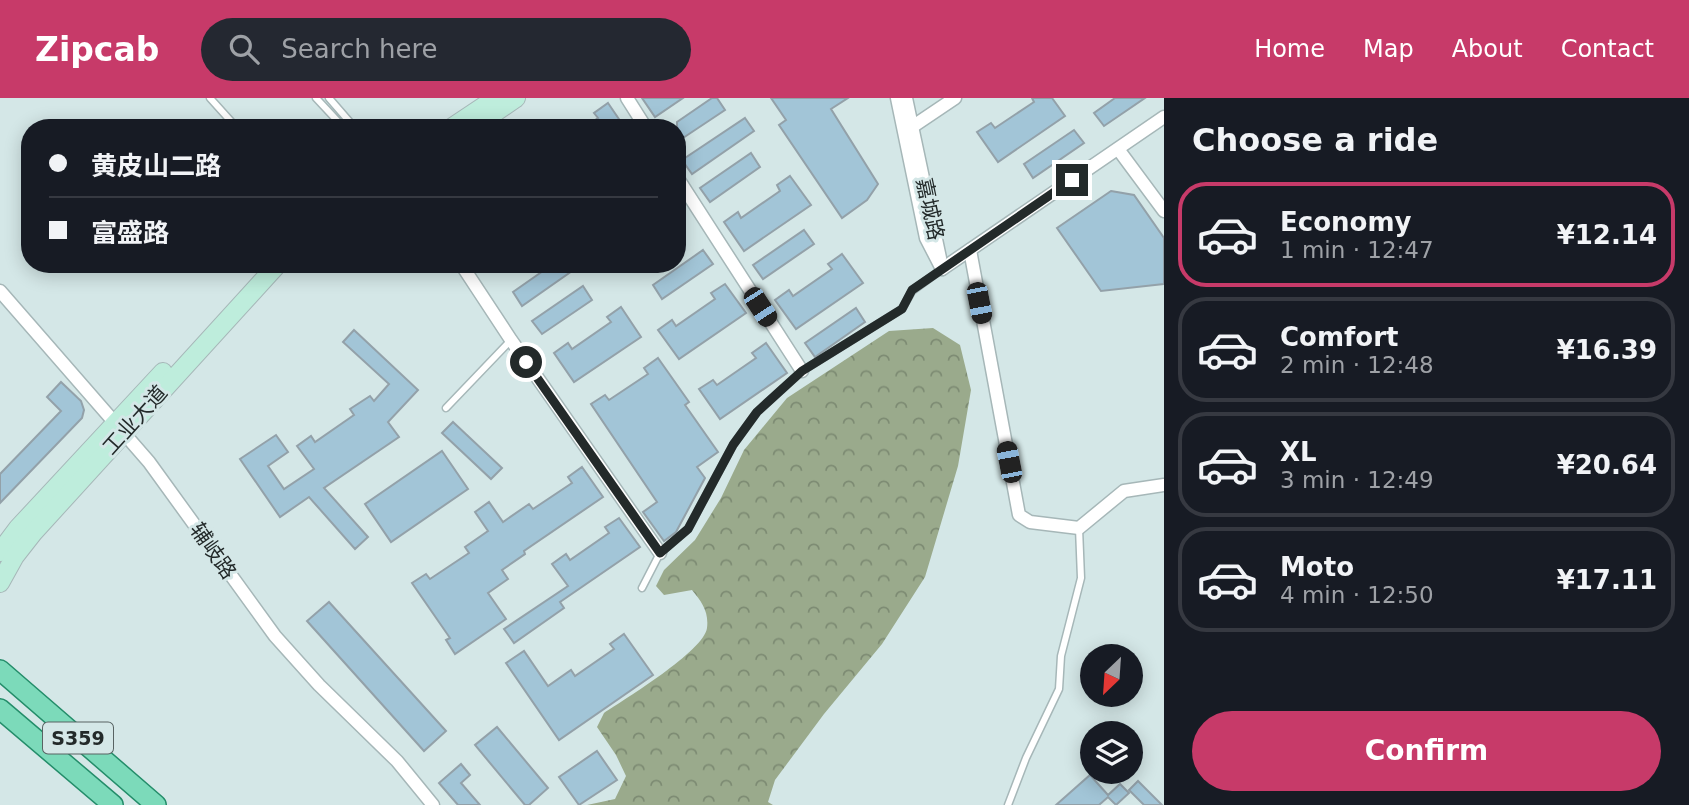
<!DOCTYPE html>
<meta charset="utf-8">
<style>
body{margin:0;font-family:"DejaVu Sans","Noto Sans SC",sans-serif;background:#242831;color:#f1f3f6;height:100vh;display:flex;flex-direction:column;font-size:26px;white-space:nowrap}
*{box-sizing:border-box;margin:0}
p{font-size:23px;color:#9ea1a6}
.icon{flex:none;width:38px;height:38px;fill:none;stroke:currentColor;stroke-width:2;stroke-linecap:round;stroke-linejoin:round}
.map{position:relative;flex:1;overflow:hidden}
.details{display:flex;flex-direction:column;background:#171b24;width:525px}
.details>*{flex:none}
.guide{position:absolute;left:21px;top:21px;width:665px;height:154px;border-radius:28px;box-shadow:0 4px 18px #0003;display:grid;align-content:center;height:154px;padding:0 28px;background:#171b24}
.needle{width:46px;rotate:205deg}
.fabs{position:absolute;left:1080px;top:546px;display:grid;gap:14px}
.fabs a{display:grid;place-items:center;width:63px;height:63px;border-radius:50%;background:#171b24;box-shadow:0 4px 18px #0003;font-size:35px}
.end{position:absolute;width:32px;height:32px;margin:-16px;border:9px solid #232a2a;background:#fff;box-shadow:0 0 0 4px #fff}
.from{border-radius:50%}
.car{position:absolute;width:21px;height:42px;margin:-21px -10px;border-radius:9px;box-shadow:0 0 5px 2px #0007;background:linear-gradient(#222 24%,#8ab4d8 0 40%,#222 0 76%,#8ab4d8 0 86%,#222 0)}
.guide b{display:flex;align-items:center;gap:24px;height:66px;font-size:26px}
.guide b+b{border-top:2px solid #363941}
.guide i{width:18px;height:18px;background:#f1f3f6}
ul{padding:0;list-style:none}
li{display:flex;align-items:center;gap:21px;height:105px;margin:0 14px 10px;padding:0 14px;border:4px solid #363941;border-radius:28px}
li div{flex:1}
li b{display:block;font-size:26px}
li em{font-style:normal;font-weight:600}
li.on{border-color:#c73a69}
li>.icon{width:63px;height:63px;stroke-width:1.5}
h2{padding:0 28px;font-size:32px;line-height:84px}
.button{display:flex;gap:14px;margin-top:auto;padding:14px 28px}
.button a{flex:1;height:80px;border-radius:42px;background:#c73a69;color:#fff;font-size:28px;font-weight:600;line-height:80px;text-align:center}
header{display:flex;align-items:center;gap:42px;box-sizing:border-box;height:98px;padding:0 35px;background:#c73a69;color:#fff}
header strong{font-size:33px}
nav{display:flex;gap:38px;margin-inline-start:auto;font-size:24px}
.search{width:490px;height:63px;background:#242831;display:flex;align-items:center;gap:18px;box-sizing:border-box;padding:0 24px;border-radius:38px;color:#9ea1a6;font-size:26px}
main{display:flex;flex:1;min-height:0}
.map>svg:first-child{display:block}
.forest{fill:url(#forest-crowns)}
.building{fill:#a2c5d7;stroke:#93a1a9;stroke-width:2}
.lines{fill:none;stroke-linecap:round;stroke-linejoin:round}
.lane-casing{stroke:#a6b7b8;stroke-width:9}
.street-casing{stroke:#a6b7b8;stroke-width:15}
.secondary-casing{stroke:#a6b7b8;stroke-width:20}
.primary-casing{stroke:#248d6a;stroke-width:22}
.lane{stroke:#fff;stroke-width:6}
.street{stroke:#fff;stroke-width:12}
.secondary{stroke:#beeddc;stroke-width:18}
.primary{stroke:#7cdaba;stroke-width:19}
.route{stroke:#232a2a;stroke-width:9}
.labels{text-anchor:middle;stroke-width:6;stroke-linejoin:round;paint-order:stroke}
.shield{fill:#d4e7e7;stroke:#586363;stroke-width:2}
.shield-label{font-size:19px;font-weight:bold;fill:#232a2a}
.street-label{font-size:21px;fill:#232a2a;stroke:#d4e7e7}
</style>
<header>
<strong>Zipcab</strong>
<div class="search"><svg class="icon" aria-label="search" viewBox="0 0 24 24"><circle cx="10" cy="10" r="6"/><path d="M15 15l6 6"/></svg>Search here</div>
<nav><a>Home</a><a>Map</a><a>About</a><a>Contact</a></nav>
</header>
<main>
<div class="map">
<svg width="1164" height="707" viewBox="0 0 1164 707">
<defs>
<pattern id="forest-crowns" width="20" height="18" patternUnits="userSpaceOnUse" patternTransform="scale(1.75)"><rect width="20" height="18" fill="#9aaa8c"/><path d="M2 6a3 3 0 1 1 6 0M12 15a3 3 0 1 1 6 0" fill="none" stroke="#7d8b73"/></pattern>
</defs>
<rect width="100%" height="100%" fill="#d4e7e7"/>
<path class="forest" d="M933,230L960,247L971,292L958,368L925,479L882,546L824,616L775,682L768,704L773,707H587L615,701L626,678L616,657L597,629L604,615C625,601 704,553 707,530C709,514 702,504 692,492L664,497L656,488L664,472L695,442L721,400L744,352L787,300L889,233Z"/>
<g class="building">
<path d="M642,0H683L655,19Z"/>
<path d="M712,0H717L725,12L677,44V24Z"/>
<path d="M771,0H848L831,11L878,86L867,102L842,120L779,27L786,22Z"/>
<path d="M1032,0H1052L1065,18L998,64L977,34L991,25L995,30L1034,4Z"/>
<path d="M1115,0H1145L1104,28L1094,15Z"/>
<path d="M608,5L625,30H584L598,20L594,15Z"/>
<path d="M745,20L754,33L692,76L682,62Z"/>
<path d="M1074,32L1084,45L1033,80L1024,66Z"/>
<path d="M751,55L760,69L710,104L700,90Z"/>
<path d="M790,78L811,107L744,153L724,124L738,114L741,120L780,93L777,87Z"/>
<path d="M1111,93L1134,97L1164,140V186L1101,193L1057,130Z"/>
<path d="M804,132L814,146L763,181L753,167Z"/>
<path d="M703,152L713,166L662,201L653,187Z"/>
<path d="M842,156L863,185L796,231L775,202L789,192L793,198L832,171L828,166Z"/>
<path d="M553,166H582L522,208L513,194Z"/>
<path d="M725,186L746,215L679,261L658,232L672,222L676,228L715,201L711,195Z"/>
<path d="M583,188L592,202L542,236L532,223Z"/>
<path d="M621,209L641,239L574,284L554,255L568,245L572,251L611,224L607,219Z"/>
<path d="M856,210L865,224L815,259L805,245Z"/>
<path d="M354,232L418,292L388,324L399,339L324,390L368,439L355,451L309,399L280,419L240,361L276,337L288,354L268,368L284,391L314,371L297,348L311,338L315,344L354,317L350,311L370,298L374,303L389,286L343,244Z"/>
<path d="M766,245L787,275L720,321L699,291L713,282L717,287L756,260L752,255Z"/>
<path d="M658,260L689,304L685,307L718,354L697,369L705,380L676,434L664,443L643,414L657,404L591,306L605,297L609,302L648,276L644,270Z"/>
<path d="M61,284L81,303L84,312L82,320L0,405V376L61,313L47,299Z"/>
<path d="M453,324L502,370L491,381L442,335Z"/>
<path d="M442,353L468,391L391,444L365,406Z"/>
<path d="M582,369L603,399L524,453L525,456L502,472L508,481L488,495L506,521L455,556L446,542L450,540L412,485L426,476L430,481L469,455L465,449L488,433L475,414L489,404L503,424L529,406L533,411L572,385L568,379Z"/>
<path d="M619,420L640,449L560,504L564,510L514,545L504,531L568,488L552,466L566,456L570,462L609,435L605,429Z"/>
<path d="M329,504L446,633L424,653L307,523Z"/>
<path d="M624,536L653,577L559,642L506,565L524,553L548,588L571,572L575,578L614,551L610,546Z"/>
<path d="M497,629L548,690L529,707H525L475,647Z"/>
<path d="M597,653L617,682L579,707L559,679Z"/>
<path d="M461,666L470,677L461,685L480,707H458L439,685Z"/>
<path d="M1090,677L1108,697L1120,686L1129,695L1116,707L1108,699L1099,707H1056Z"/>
<path d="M1138,683L1162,707H1144L1129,692Z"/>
</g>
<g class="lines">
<g class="lane-casing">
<g id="lane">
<path d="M210,0L237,30"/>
<path d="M316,0L344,30"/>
<path d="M329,0L355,30"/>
<path d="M446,310L511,242"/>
<path d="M642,490L660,455L688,431L733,347L757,314L802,273L902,211L912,193L942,171"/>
<path d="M1008,707L1026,660L1059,591L1061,558L1081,480L1079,430"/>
</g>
</g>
<g class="street-casing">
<g id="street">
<path d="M627,0L646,30"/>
<path d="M897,0L926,140L942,171"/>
<path d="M906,0L940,160"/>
<path d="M906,33L955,0"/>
<path d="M1118,51L1164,113"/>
<path d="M677,79L802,273"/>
<path d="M970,152L1019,417L1030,424L1079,430L1124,393L1164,387"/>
<path d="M461,166L511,242L660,455"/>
<path d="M942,171L1164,19"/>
<path d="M0,193L149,364L275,538L319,587L397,663L433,707"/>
</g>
</g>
<g class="secondary-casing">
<g id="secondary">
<path d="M487,20L516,0"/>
<path d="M451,30L496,0"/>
<path d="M0,454L18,430L163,274"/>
<path d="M0,485L15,458L33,435L278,166"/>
</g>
</g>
<g class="primary-casing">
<g id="primary">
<path d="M0,572L156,707"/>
<path d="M0,611L113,707"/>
</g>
</g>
<use href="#lane" class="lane"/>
<use href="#street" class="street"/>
<use href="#secondary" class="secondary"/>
<use href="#primary" class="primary"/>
</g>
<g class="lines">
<path class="route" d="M526,264L660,455L688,431L733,347L757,314L802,273L902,211L912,192L1072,82"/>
</g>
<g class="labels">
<rect class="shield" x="43" y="624.5" width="70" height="31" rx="5"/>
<g class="shield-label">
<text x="78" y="647">S359</text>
</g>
<g class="street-label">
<text transform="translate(930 111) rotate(78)" y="7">嘉城路</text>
<text transform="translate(135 322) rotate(-48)" y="7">工业大道</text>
<text transform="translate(213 453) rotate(55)" y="7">辅岐路</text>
</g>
</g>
</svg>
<div class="fabs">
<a><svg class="needle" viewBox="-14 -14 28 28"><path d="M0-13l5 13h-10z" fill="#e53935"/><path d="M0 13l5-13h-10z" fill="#9ea1a6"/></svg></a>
<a><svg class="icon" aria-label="layers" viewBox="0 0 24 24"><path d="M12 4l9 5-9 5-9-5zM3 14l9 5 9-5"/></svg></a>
</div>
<i class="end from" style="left:526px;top:264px"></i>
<i class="end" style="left:1072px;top:82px"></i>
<i class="car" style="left:979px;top:205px;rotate:169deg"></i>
<i class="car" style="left:760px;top:209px;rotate:147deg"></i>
<i class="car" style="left:1009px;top:364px;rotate:349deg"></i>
<div class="guide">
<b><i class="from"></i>黄皮山二路</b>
<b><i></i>富盛路</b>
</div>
</div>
<section class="details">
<h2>Choose a ride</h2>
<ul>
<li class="on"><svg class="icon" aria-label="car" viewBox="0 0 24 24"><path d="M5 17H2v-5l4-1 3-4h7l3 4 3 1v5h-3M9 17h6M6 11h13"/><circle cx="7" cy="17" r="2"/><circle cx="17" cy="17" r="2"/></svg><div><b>Economy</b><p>1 min · 12:47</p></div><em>¥12.14</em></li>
<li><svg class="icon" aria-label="car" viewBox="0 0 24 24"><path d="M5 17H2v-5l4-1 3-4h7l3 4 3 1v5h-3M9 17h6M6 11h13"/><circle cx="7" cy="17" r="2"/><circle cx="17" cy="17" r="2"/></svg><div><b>Comfort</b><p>2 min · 12:48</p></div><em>¥16.39</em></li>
<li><svg class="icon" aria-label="car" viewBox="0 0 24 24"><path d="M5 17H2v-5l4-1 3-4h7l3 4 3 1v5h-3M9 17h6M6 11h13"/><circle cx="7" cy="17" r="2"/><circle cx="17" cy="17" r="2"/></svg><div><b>XL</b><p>3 min · 12:49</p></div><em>¥20.64</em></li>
<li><svg class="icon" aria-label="car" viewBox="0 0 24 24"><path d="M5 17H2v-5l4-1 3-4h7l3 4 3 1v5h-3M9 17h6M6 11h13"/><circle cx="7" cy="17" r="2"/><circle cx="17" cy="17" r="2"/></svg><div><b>Moto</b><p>4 min · 12:50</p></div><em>¥17.11</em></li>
</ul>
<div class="button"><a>Confirm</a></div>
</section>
</main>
